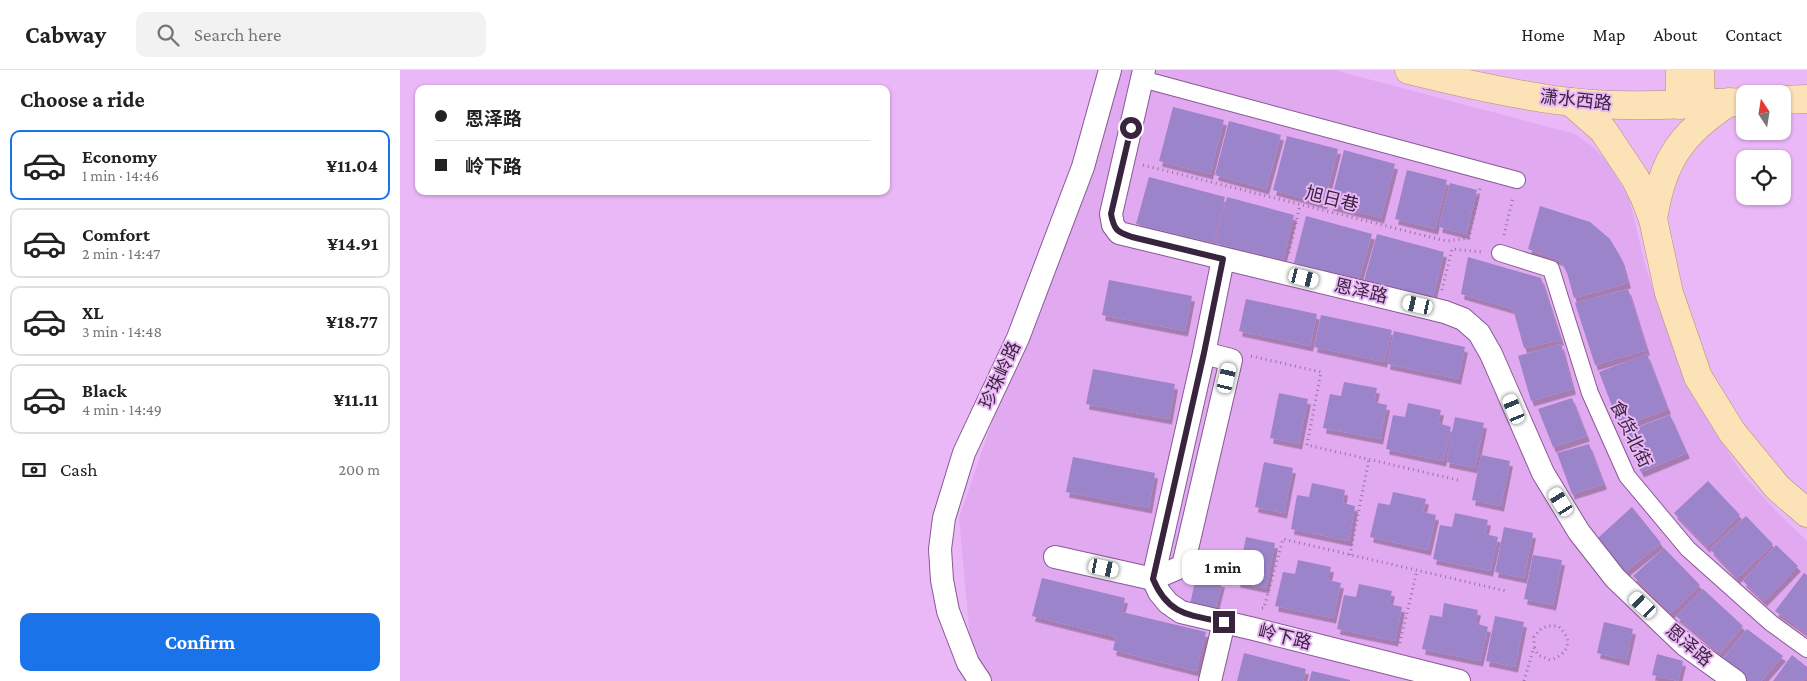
<!DOCTYPE html>
<meta charset="utf-8">
<style>
body{margin:0;font-family:"Crimson Pro","Noto Sans SC",serif;background:#f2f2f2;color:#222;height:100vh;display:flex;flex-direction:column;font-size:19px;white-space:nowrap}
*{box-sizing:border-box;margin:0}
p{font-size:16px;color:#767676}
.icon{flex:none;width:28px;height:28px;fill:none;stroke:currentColor;stroke-width:2;stroke-linecap:round;stroke-linejoin:round}
.map{position:relative;flex:1;overflow:hidden}
.panel{display:flex;flex-direction:column;background:#fff;width:400px}
.panel>*{flex:none}
.top-card{position:absolute;left:15px;top:15px;width:475px;height:110px;border-radius:10px;box-shadow:0 1px 4px #0004;display:grid;align-content:center;height:110px;padding:0 20px;background:#fff}
.needle{width:32px;rotate:348deg}
.fabs{position:absolute;left:1336px;top:15px;display:grid;gap:10px}
.fabs a{display:grid;place-items:center;width:55px;height:55px;border-radius:10px;background:#fff;box-shadow:0 1px 4px #0004;font-size:25px}
.end{position:absolute;width:22px;height:22px;margin:-11px;border:6px solid #38243d;background:#fff;box-shadow:0 0 0 2px #fff}
.from{border-radius:50%}
.bubble{position:absolute;height:35px;border-radius:10px;background:#fff;box-shadow:0 1px 4px #0004;font-size:16px;font-weight:700;line-height:35px;text-align:center}
.car{position:absolute;width:15px;height:30px;margin:-15px -8px;border-radius:6px;box-shadow:0 0 4px 1px #0007;background:linear-gradient(#fff 24%,#345 0 40%,#fff 0 76%,#345 0 86%,#fff 0)}
.top-card b{display:flex;align-items:center;gap:18px;height:48px;font-size:19px}
.top-card b+b{border-top:1px solid #e0e0e0}
.top-card i{width:12px;height:12px;background:#222}
ul{padding:0;list-style:none}
li{display:flex;align-items:center;gap:15px;height:70px;margin:0 10px 8px;padding:0 10px;border:2px solid #e0e0e0;border-radius:10px}
li div{flex:1}
li b{display:block;font-size:19px}
li em{font-style:normal;font-weight:700}
li.active{border-color:#1a73e8}
li>.icon{width:45px;height:45px;stroke-width:1.5}
h2{padding:0 20px;font-size:22px;line-height:60px}
.pay{display:flex;align-items:center;gap:12px;height:55px;padding:0 20px;font-size:19px}
.pay p{margin-inline-start:auto}
.primary-button{display:flex;gap:10px;margin-top:auto;padding:10px 20px}
.primary-button a{flex:1;height:58px;border-radius:10px;background:#1a73e8;color:#fff;font-size:20px;font-weight:700;line-height:58px;text-align:center}
header{display:flex;align-items:center;gap:30px;box-sizing:border-box;height:70px;padding:0 25px;background:#fff;border-bottom:1px solid #e0e0e0}
header strong{font-size:24px}
nav{display:flex;gap:28px;margin-inline-start:auto;font-size:18px}
.search{width:350px;height:45px;background:#f2f2f2;display:flex;align-items:center;gap:12px;box-sizing:border-box;padding:0 18px;border-radius:10px;color:#767676;font-size:19px}
main{display:flex;flex:1;min-height:0}
.map>svg:first-child{display:block}
.built{fill:#e1a9f0}
.building{fill:#9b84c9;filter:url(#shadow)}
.lines{fill:none;stroke-linecap:round;stroke-linejoin:round}
.pedestrian-casing{stroke:#875994;stroke-width:18}
.minor-casing{stroke:#875994;stroke-width:24}
.primary-casing{stroke:#b5926d;stroke-width:29}
.path{stroke:#9772a0;stroke-width:3;stroke-dasharray:1 4;stroke-linecap:butt}
.pedestrian{stroke:#fff;stroke-width:16}
.minor{stroke:#fff;stroke-width:22}
.primary{stroke:#fbe2b7;stroke-width:28}
.route{stroke:#38243d;stroke-width:6}
.labels{text-anchor:middle;stroke-width:4;stroke-linejoin:round;paint-order:stroke}
.street-label{font-size:18px;fill:#38243d;stroke:#eab7f7}
</style>
<header>
<strong>Cabway</strong>
<div class="search"><svg class="icon" aria-label="search" viewBox="0 0 24 24"><circle cx="10" cy="10" r="6"/><path d="M15 15l6 6"/></svg>Search here</div>
<nav><a>Home</a><a>Map</a><a>About</a><a>Contact</a></nav>
</header>
<main>
<section class="panel">
<h2>Choose a ride</h2>
<ul>
<li class="active"><svg class="icon" aria-label="car" viewBox="0 0 24 24"><path d="M5 17H2v-5l4-1 3-4h7l3 4 3 1v5h-3M9 17h6M6 11h13"/><circle cx="7" cy="17" r="2"/><circle cx="17" cy="17" r="2"/></svg><div><b>Economy</b><p>1 min · 14:46</p></div><em>¥11.04</em></li>
<li><svg class="icon" aria-label="car" viewBox="0 0 24 24"><path d="M5 17H2v-5l4-1 3-4h7l3 4 3 1v5h-3M9 17h6M6 11h13"/><circle cx="7" cy="17" r="2"/><circle cx="17" cy="17" r="2"/></svg><div><b>Comfort</b><p>2 min · 14:47</p></div><em>¥14.91</em></li>
<li><svg class="icon" aria-label="car" viewBox="0 0 24 24"><path d="M5 17H2v-5l4-1 3-4h7l3 4 3 1v5h-3M9 17h6M6 11h13"/><circle cx="7" cy="17" r="2"/><circle cx="17" cy="17" r="2"/></svg><div><b>XL</b><p>3 min · 14:48</p></div><em>¥18.77</em></li>
<li><svg class="icon" aria-label="car" viewBox="0 0 24 24"><path d="M5 17H2v-5l4-1 3-4h7l3 4 3 1v5h-3M9 17h6M6 11h13"/><circle cx="7" cy="17" r="2"/><circle cx="17" cy="17" r="2"/></svg><div><b>Black</b><p>4 min · 14:49</p></div><em>¥11.11</em></li>
</ul>
<div class="pay"><svg class="icon" aria-label="cash" viewBox="0 0 24 24"><path d="M3 7h18v10H3z"/><circle cx="12" cy="12" r="2"/></svg>Cash<p>200 m</p></div>
<div class="primary-button"><a>Confirm</a></div>
</section>
<div class="map">
<svg width="1407" height="611" viewBox="0 0 1407 611">
<defs>
<filter id="shadow"><feDropShadow dx="3" dy="5.5" stdDeviation="0" flood-color="#0004"/></filter>
</defs>
<rect width="100%" height="100%" fill="#eab7f7"/>
<path class="built" d="M714,0H934L1152,58L1175,64L1192,76L1206,91L1229,128L1245,195L1257,231L1295,325L1317,366L1343,405L1375,440L1407,471V611H574L559,448Z"/>
<g class="building">
<path d="M773,37L824,50L810,104L759,91Z"/>
<path d="M829,51L881,65L866,119L815,105Z"/>
<path d="M887,66L938,79L924,134L873,120Z"/>
<path d="M944,80L995,94L981,148L930,135Z"/>
<path d="M1007,100L1047,110L1035,159L995,149Z"/>
<path d="M749,107L825,127L813,173L736,154Z"/>
<path d="M1050,113L1077,120L1066,164L1039,157Z"/>
<path d="M827,127L894,145L883,190L815,173Z"/>
<path d="M1140,136L1190,152L1210,169L1221,188L1228,213L1174,228L1167,203L1161,191L1128,179Z"/>
<path d="M906,146L972,164L959,209L894,193Z"/>
<path d="M977,164L1044,182L1033,227L964,211Z"/>
<path d="M1068,187L1141,208L1161,270L1124,278L1113,239L1061,224Z"/>
<path d="M709,210L792,226L785,261L702,245Z"/>
<path d="M1228,219L1247,280L1195,295L1175,233Z"/>
<path d="M846,229L917,244L910,276L839,261Z"/>
<path d="M921,245L992,260L984,292L914,277Z"/>
<path d="M994,261L1065,277L1058,309L987,294Z"/>
<path d="M1161,274L1173,319L1131,331L1118,286Z"/>
<path d="M1247,284L1268,339L1220,357L1199,302Z"/>
<path d="M693,299L775,314L769,349L686,334Z"/>
<path d="M944,312L977,318L974,332L987,335L980,369L923,358L930,324L941,326Z"/>
<path d="M879,323L908,329L899,374L870,368Z"/>
<path d="M1172,328L1187,366L1153,377L1138,339Z"/>
<path d="M1008,333L1041,340L1038,353L1051,357L1043,391L986,379L993,345L1005,347Z"/>
<path d="M1270,345L1287,383L1241,402L1223,363Z"/>
<path d="M1055,347L1084,353L1075,398L1046,392Z"/>
<path d="M1189,374L1204,414L1172,424L1157,383Z"/>
<path d="M1081,385L1110,391L1101,436L1072,430Z"/>
<path d="M673,387L755,403L749,438L666,422Z"/>
<path d="M864,392L893,398L884,443L855,437Z"/>
<path d="M1308,411L1340,445L1307,477L1274,443Z"/>
<path d="M912,413L945,420L943,433L955,436L949,471L891,459L897,425L909,427Z"/>
<path d="M993,422L1026,429L1023,442L1036,445L1028,480L970,467L978,433L990,435Z"/>
<path d="M1232,437L1261,473L1225,502L1198,468Z"/>
<path d="M1055,443L1088,450L1085,464L1098,467L1090,501L1033,489L1040,455L1052,457Z"/>
<path d="M1346,446L1373,474L1337,508L1310,479Z"/>
<path d="M1104,457L1133,463L1124,508L1095,502Z"/>
<path d="M846,467L875,473L866,518L837,512Z"/>
<path d="M1376,475L1398,496L1364,531L1343,511Z"/>
<path d="M1264,478L1300,515L1271,543L1233,506Z"/>
<path d="M1133,485L1162,490L1153,535L1124,529Z"/>
<path d="M898,490L931,497L928,510L941,513L933,548L875,536L883,502L895,504Z"/>
<path d="M1404,503L1407,505V563L1375,541Z"/>
<path d="M796,506L822,512L815,540L790,535Z"/>
<path d="M642,508L725,528L718,556L722,542L806,562L796,601L713,580L716,567L632,546Z"/>
<path d="M959,514L992,521L989,534L1002,537L995,571L937,559L944,525L956,527Z"/>
<path d="M1303,519L1343,556L1320,583L1276,546Z"/>
<path d="M1044,533L1078,540L1075,553L1088,557L1080,591L1022,579L1030,545L1042,547Z"/>
<path d="M1095,546L1124,552L1115,597L1086,591Z"/>
<path d="M1204,552L1233,559L1226,590L1197,583Z"/>
<path d="M1347,559L1383,586L1361,611H1350L1322,590Z"/>
<path d="M844,583L906,599L903,611H837Z"/>
<path d="M1257,584L1283,591L1278,611L1252,605Z"/>
<path d="M1392,585L1407,597V607L1403,611H1373Z"/>
<path d="M912,601L950,610V611H909Z"/>
</g>
<g class="lines">
<g class="pedestrian-casing">
<g id="pedestrian">
<path d="M742,9L1117,110"/>
<path d="M1100,183L1151,199L1190,323L1227,406L1288,479L1371,553L1407,579"/>
</g>
</g>
<g class="minor-casing">
<g id="minor">
<path d="M744,0L711,144L713,155L719,163L1045,242L1063,249L1079,263L1091,284L1143,403L1179,462L1215,508L1285,575L1335,611"/>
<path d="M823,189L804,283L753,509L759,522L768,533L781,542L854,559L1059,611"/>
<path d="M655,487L753,509L783,496L831,290L804,283"/>
<path d="M580,611L568,593L548,541L542,510L540,479L544,448L564,383L618,268L683,97L710,0"/>
<path d="M810,611L824,552"/>
</g>
</g>
<g class="primary-casing">
<g id="primary">
<path d="M1009,0C1057,12 1106,23 1155,30C1218,39 1282,34 1345,32"/>
<path d="M1280,0V35"/>
<path d="M1300,0L1301,34"/>
<path d="M1382,30L1407,29"/>
<path d="M1171,32L1203,60L1235,108L1244,126L1253,149L1269,223L1298,307L1332,362L1377,417L1407,443"/>
<path d="M1253,149C1262,92 1280,64 1329,32"/>
</g>
</g>
<g class="path">
<path d="M743,95L1046,171L1069,168L1080,118"/>
<path d="M1104,165L1113,127"/>
<path d="M889,183L900,135"/>
<path d="M1042,220L1052,179L1082,182"/>
<path d="M851,286L921,302L907,375L1058,410"/>
<path d="M950,485L969,389"/>
<path d="M862,538H864L883,469L1106,521"/>
<path d="M1000,573L1017,500"/>
<path d="M1124,611L1134,577V567L1141,559L1148,556H1158C1174,570 1169,584 1150,590L1138,585L1134,577"/>
</g>
<use href="#pedestrian" class="pedestrian"/>
<use href="#minor" class="minor"/>
<use href="#primary" class="primary"/>
</g>
<g class="lines">
<path class="route" d="M731,58L711,144C714,160 717,162 732,167L823,189L804,283L753,509C768,545 789,545 824,552"/>
</g>
<g class="labels">
<g class="street-label">
<text transform="translate(1176 30) rotate(6)" y="6">潇水西路</text>
<text transform="translate(932 129) rotate(14)" y="6">旭日巷</text>
<text transform="translate(961 221) rotate(13)" y="6">恩泽路</text>
<text transform="translate(600 305) rotate(-65)" y="6">珍珠岭路</text>
<text transform="translate(1231 364) rotate(64)" y="6">食货北街</text>
<text transform="translate(885 567) rotate(14)" y="6">岭下路</text>
<text transform="translate(1289 575) rotate(40)" y="6">恩泽路</text>
</g>
</g>
</svg>
<div class="fabs">
<a><svg class="needle" viewBox="-14 -14 28 28"><path d="M0-13l5 13h-10z" fill="#e53935"/><path d="M0 13l5-13h-10z" fill="#767676"/></svg></a>
<a><svg class="icon" aria-label="locate" viewBox="0 0 24 24"><circle cx="12" cy="12" r="6"/><path d="M12 2v4M12 18v4M2 12h4M18 12h4"/></svg></a>
</div>
<i class="end from" style="left:731px;top:58px"></i>
<i class="end" style="left:824px;top:552px"></i>
<div class="bubble" style="left:782px;top:480px;width:82px">1 min</div>
<i class="car" style="left:904px;top:208px;rotate:104deg"></i>
<i class="car" style="left:1018px;top:235px;rotate:283deg"></i>
<i class="car" style="left:827px;top:308px;rotate:13deg"></i>
<i class="car" style="left:1114px;top:339px;rotate:337deg"></i>
<i class="car" style="left:1161px;top:432px;rotate:328deg"></i>
<i class="car" style="left:704px;top:498px;rotate:102deg"></i>
<i class="car" style="left:1243px;top:535px;rotate:313deg"></i>
<div class="top-card">
<b><i class="from"></i>恩泽路</b>
<b><i></i>岭下路</b>
</div>
</div>
</main>
